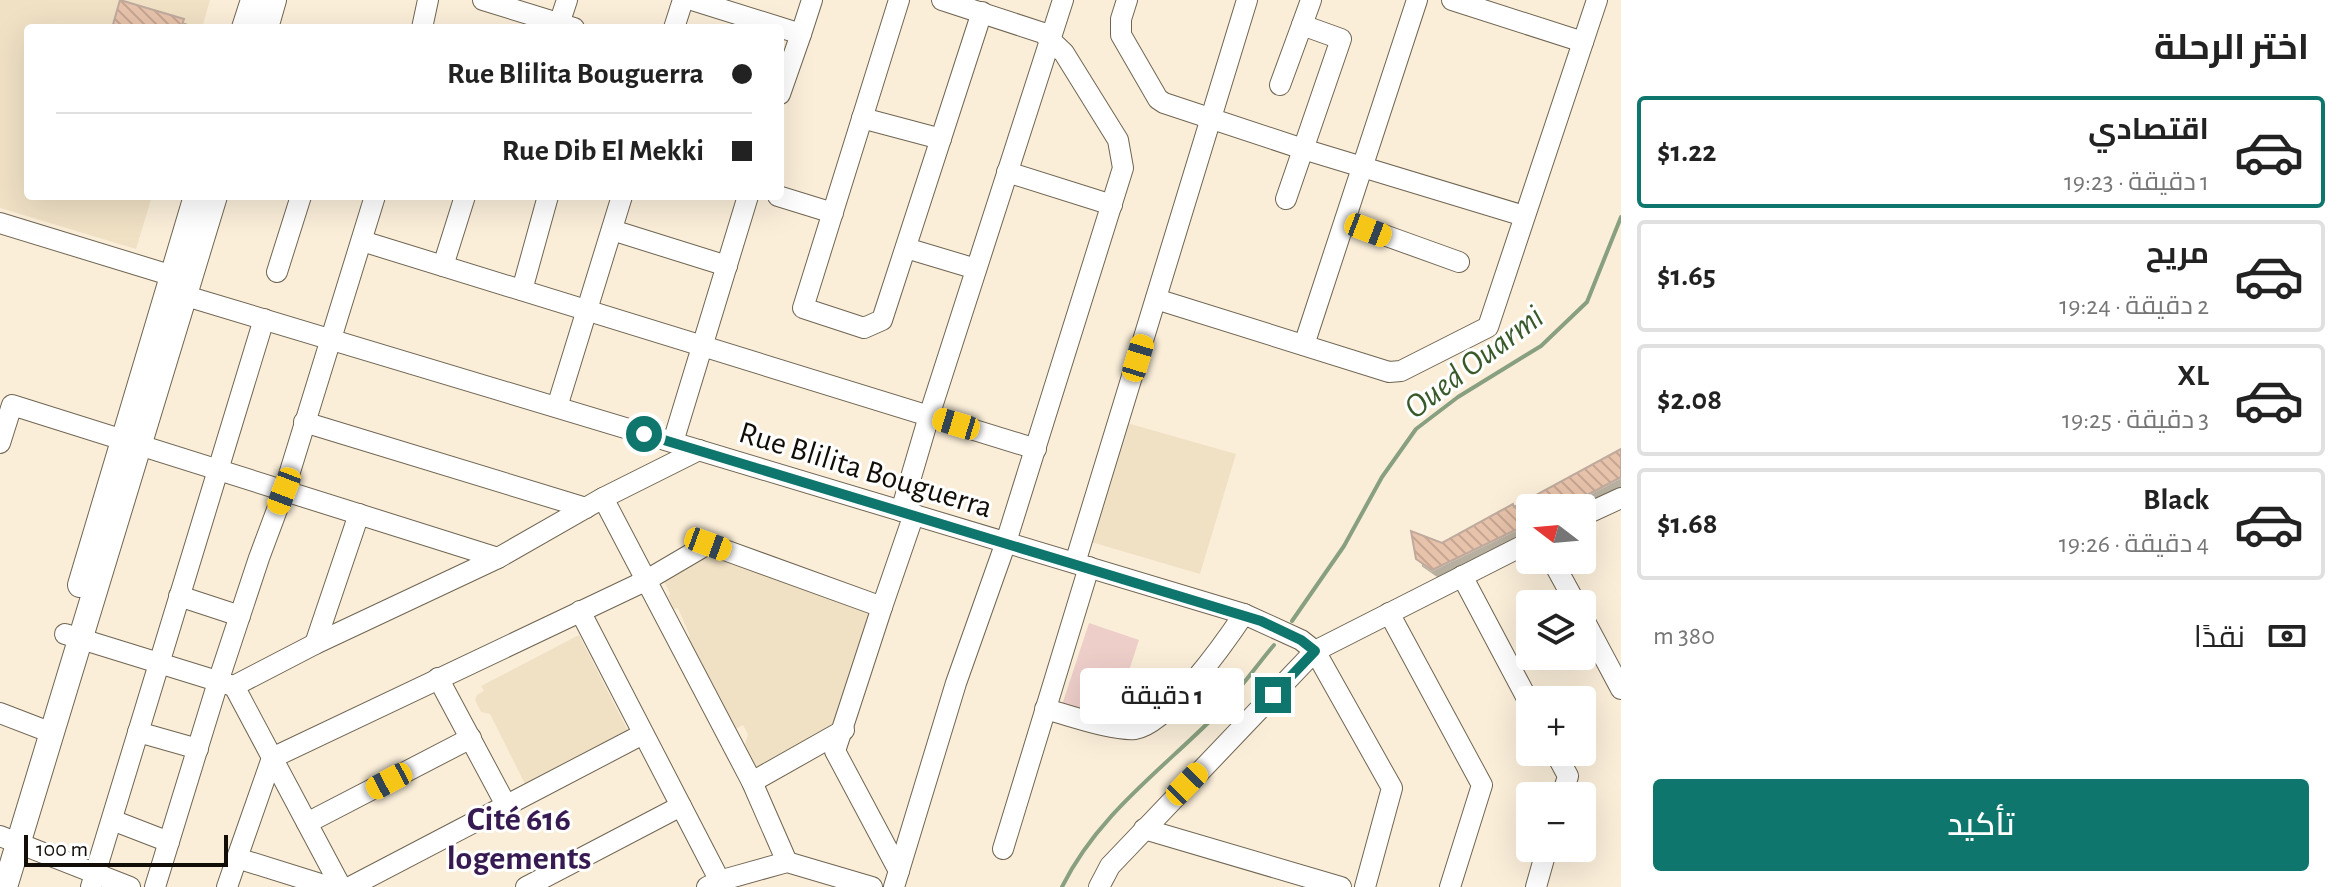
<!DOCTYPE html>
<html lang="ar">
<meta charset="utf-8">
<style>
body{margin:0;font-family:"Alegreya Sans",Cairo,sans-serif;background:#f6f6f6;color:#222;direction:rtl;height:100vh;display:flex;flex-direction:column;font-size:30px;white-space:nowrap}
*{box-sizing:border-box;margin:0}
p{font-size:26px;color:#767676}
.icon{flex:none;width:44px;height:44px;fill:none;stroke:currentColor;stroke-width:2;stroke-linecap:round;stroke-linejoin:round}
.map{position:relative;flex:1;overflow:hidden;direction:ltr}
.side{display:flex;flex-direction:column;background:#fff;width:720px}
.side>*{flex:none}
.banner{position:absolute;left:24px;top:24px;width:760px;height:176px;border-radius:8px;box-shadow:0 8px 32px #0002;direction:rtl;display:grid;align-content:center;height:176px;padding:0 32px;background:#fff}
.needle{width:52px;rotate:286deg}
.tools{position:absolute;left:1516px;top:494px;display:grid;gap:16px}
.tools a{display:grid;place-items:center;width:80px;height:80px;border-radius:8px;background:#fff;box-shadow:0 8px 32px #0002;font-size:40px}
.scale{position:absolute;left:24px;bottom:20px;width:204px;box-sizing:border-box;padding-left:8px;border:4px solid #120e07;border-top:0;font-size:22px;line-height:28px;white-space:nowrap;color:#120e07;-webkit-text-stroke:6px #fff;paint-order:stroke}
.end{position:absolute;width:36px;height:36px;margin:-18px;border:10px solid #0f766e;background:#fff;box-shadow:0 0 0 4px #fff}
.from{border-radius:50%}
.bubble{position:absolute;height:56px;border-radius:8px;background:#fff;box-shadow:0 8px 32px #0002;font-size:26px;font-weight:600;line-height:56px;text-align:center;direction:rtl}
.car{position:absolute;width:24px;height:48px;margin:-24px -12px;border-radius:10px;box-shadow:0 0 6px 2px #0007;background:linear-gradient(#f5c518 24%,#345 0 40%,#f5c518 0 76%,#345 0 86%,#f5c518 0)}
.banner b{display:flex;align-items:center;gap:28px;height:76px;font-size:30px}
.banner b+b{border-top:2px solid #e0e0e0}
.banner i{width:20px;height:20px;background:#222}
ul{padding:0;list-style:none}
li{display:flex;align-items:center;gap:24px;height:112px;margin:0 16px 12px;padding:0 16px;border:4px solid #e0e0e0;border-radius:8px}
li div{flex:1}
li b{display:block;font-size:30px}
li em{font-style:normal;font-weight:600}
li.on{border-color:#0f766e}
li>.icon{width:72px;height:72px;stroke-width:1.5}
h2{padding:0 32px;font-size:36px;line-height:96px}
.pay{display:flex;align-items:center;gap:20px;height:88px;padding:0 32px;font-size:30px}
.pay p{margin-inline-start:auto}
.primary-button{display:flex;gap:16px;margin-top:auto;padding:16px 32px}
.primary-button a{flex:1;height:92px;border-radius:8px;background:#0f766e;color:#fff;font-size:32px;font-weight:600;line-height:92px;text-align:center}
main{display:flex;flex:1;min-height:0}
.map>svg:first-child{display:block}
.built{fill:#f0e1c5}
.green{fill:#eecec9}
.lines{fill:none;stroke-linecap:round;stroke-linejoin:round}
.stream{stroke:#88a080;stroke-width:4}
.building{fill:url(#building-back-hatch);stroke:#bfaa9d;stroke-width:2;filter:url(#shadow)}
.minor-casing{stroke:#6f6552;stroke-width:22}
.major-casing{stroke:#6f6552;stroke-width:26}
.minor{stroke:#fff;stroke-width:20}
.major{stroke:#fff;stroke-width:24}
.route{stroke:#0f766e;stroke-width:10}
.labels{text-anchor:middle;stroke-width:6;stroke-linejoin:round;paint-order:stroke}
.street-label{font-size:32px;fill:#120e07;stroke:#fff}
.water-label{font-size:34px;font-style:italic;fill:#385a2a;stroke:#fff}
.neighbourhood-label{font-size:34px;font-weight:bold;fill:#371a52;stroke:#fff}
</style>
<main>
<section class="side">
<h2>اختر الرحلة</h2>
<ul>
<li class="on"><svg class="icon" aria-label="car" viewBox="0 0 24 24"><path d="M5 17H2v-5l4-1 3-4h7l3 4 3 1v5h-3M9 17h6M6 11h13"/><circle cx="7" cy="17" r="2"/><circle cx="17" cy="17" r="2"/></svg><div><b>اقتصادي</b><p>1 دقيقة · 19:23</p></div><em>$1.22</em></li>
<li><svg class="icon" aria-label="car" viewBox="0 0 24 24"><path d="M5 17H2v-5l4-1 3-4h7l3 4 3 1v5h-3M9 17h6M6 11h13"/><circle cx="7" cy="17" r="2"/><circle cx="17" cy="17" r="2"/></svg><div><b>مريح</b><p>2 دقيقة · 19:24</p></div><em>$1.65</em></li>
<li><svg class="icon" aria-label="car" viewBox="0 0 24 24"><path d="M5 17H2v-5l4-1 3-4h7l3 4 3 1v5h-3M9 17h6M6 11h13"/><circle cx="7" cy="17" r="2"/><circle cx="17" cy="17" r="2"/></svg><div><b>XL</b><p>3 دقيقة · 19:25</p></div><em>$2.08</em></li>
<li><svg class="icon" aria-label="car" viewBox="0 0 24 24"><path d="M5 17H2v-5l4-1 3-4h7l3 4 3 1v5h-3M9 17h6M6 11h13"/><circle cx="7" cy="17" r="2"/><circle cx="17" cy="17" r="2"/></svg><div><b>Black</b><p>4 دقيقة · 19:26</p></div><em>$1.68</em></li>
</ul>
<div class="pay"><svg class="icon" aria-label="cash" viewBox="0 0 24 24"><path d="M3 7h18v10H3z"/><circle cx="12" cy="12" r="2"/></svg>نقدًا<p>380 m</p></div>
<div class="primary-button"><a>تأكيد</a></div>
</section>
<div class="map">
<svg width="1621" height="887" viewBox="0 0 1621 887">
<defs>
<pattern id="building-back-hatch" width="6" height="6" patternUnits="userSpaceOnUse" patternTransform="scale(2)"><rect width="6" height="6" fill="#e8c3ab"/><path d="M-1 5l2 2M0 0l6 6M5-1l2 2" fill="none" stroke="#c6a692"/></pattern>
<filter id="shadow"><feDropShadow dx="7" dy="7" stdDeviation="0" flood-color="#0004"/></filter>
</defs>
<rect width="100%" height="100%" fill="#faeed9"/>
<g class="built">
<path d="M0,0H210L202,28H28V196H152L136,249L0,208Z"/>
<path d="M1127,423L1236,454L1200,574L1091,542Z"/>
<path d="M707,552L878,605L839,723L755,769L745,744L748,734L743,725L730,732L681,643L690,636L678,608L674,609L668,596L670,594L665,583L659,578Z"/>
<path d="M579,635L628,731L527,788L490,714L481,712L475,700L477,695L484,691L481,686Z"/>
</g>
<path class="green" d="M1089,623L1139,640L1112,722L1062,705Z"/>
<g class="lines">
<g class="stream">
<path d="M1292,621L1344,546L1382,477L1416,429L1458,397L1541,346L1587,302L1621,217"/>
<path d="M1062,887C1096,818 1156,774 1210,721C1234,698 1253,670 1274,645"/>
</g>
</g>
<g class="building">
<path d="M120,0L184,19L181,28H112Z"/>
<path d="M1621,449V477L1563,508H1530V523L1432,570L1416,559L1411,531L1442,543L1513,504L1514,507Z"/>
</g>
<g class="lines">
<g class="minor-casing">
<g id="minor">
<path d="M483,0L574,28"/>
<path d="M692,0L801,34L780,94"/>
<path d="M899,0L803,308L864,328L882,320L982,12"/>
<path d="M1127,0L1121,19V35L1158,99L1164,103L1303,149L1524,216"/>
<path d="M1452,0L1583,42"/>
<path d="M559,24L567,0"/>
<path d="M422,28L428,0"/>
<path d="M674,28L683,0"/>
<path d="M801,34L812,0"/>
<path d="M1280,85L1302,25"/>
<path d="M862,118L941,139"/>
<path d="M1007,172L1112,205"/>
<path d="M778,196L833,213"/>
<path d="M1286,199L1341,39L1302,25L1311,0"/>
<path d="M1345,221L1459,262"/>
<path d="M0,223L173,276L186,296L1244,614L1301,640L1315,651L1530,542"/>
<path d="M612,230L727,266"/>
<path d="M362,241L1036,449"/>
<path d="M906,248L976,269"/>
<path d="M443,266L465,196"/>
<path d="M277,272L301,196"/>
<path d="M522,290L548,196"/>
<path d="M1156,299L1389,372L1401,371L1488,327L1597,0"/>
<path d="M1304,345L1417,0"/>
<path d="M557,407L622,196"/>
<path d="M304,422L586,508"/>
<path d="M673,442L748,196"/>
<path d="M0,443L12,405L498,558"/>
<path d="M603,498L752,782L787,862"/>
<path d="M901,511L929,416L1063,0"/>
<path d="M1582,516L1621,498"/>
<path d="M1552,560L1576,604"/>
<path d="M1075,563L1247,0"/>
<path d="M1462,576L1530,704"/>
<path d="M179,596L240,616"/>
<path d="M882,607L835,751L899,871"/>
<path d="M1389,613L1482,785L1450,887"/>
<path d="M1582,616L1621,689"/>
<path d="M65,634L230,685"/>
<path d="M315,644L359,514"/>
<path d="M438,678L506,805"/>
<path d="M1045,709C1069,715 1112,731 1135,729C1167,725 1226,641 1244,614"/>
<path d="M0,713L52,733"/>
<path d="M138,732L198,749"/>
<path d="M1555,752L1568,776L1562,796"/>
<path d="M752,782L844,730"/>
<path d="M681,806L723,887"/>
<path d="M112,820L169,842"/>
<path d="M307,823L471,738"/>
<path d="M1144,829L1341,887"/>
<path d="M0,836L130,887"/>
<path d="M1003,849L1089,567"/>
<path d="M91,887L264,319"/>
<path d="M155,887L218,682L259,558L284,491L375,196"/>
<path d="M227,887L237,858"/>
<path d="M330,887L237,858L272,758L645,581L708,544L882,607L914,514"/>
<path d="M341,887L234,686L315,644L498,558L603,498L699,450"/>
<path d="M350,887L643,734"/>
<path d="M526,887L681,806L580,611"/>
<path d="M707,887L719,881L787,862L872,887"/>
<path d="M894,887L956,683L1006,542L1123,168L1118,140L1064,53L1043,33L942,0"/>
<path d="M1099,887L1110,866L1315,651L1392,788L1365,887"/>
<path d="M1536,887L1547,848"/>
</g>
</g>
<g class="major-casing">
<g id="major">
<path d="M244,28L253,0"/>
<path d="M266,28L274,0"/>
<path d="M80,585L196,196"/>
<path d="M5,887L215,196"/>
</g>
</g>
<use href="#minor" class="minor"/>
<use href="#major" class="major"/>
</g>
<g class="lines">
<path class="route" d="M644,434L1261,621L1301,640L1315,651L1273,695"/>
</g>
<g class="labels">
<g class="street-label">
<text transform="translate(866 469) rotate(17)" y="11">Rue Blilita Bouguerra</text>
</g>
<g class="water-label">
<text transform="translate(1473 361) rotate(-37)" y="12">Oued Ouarmi</text>
</g>
<g class="neighbourhood-label">
<text x="519" y="830">Cité 616<tspan x="519" dy="39">logements</tspan></text>
</g>
</g>
</svg>
<div class="tools">
<a><svg class="needle" viewBox="-14 -14 28 28"><path d="M0-13l5 13h-10z" fill="#e53935"/><path d="M0 13l5-13h-10z" fill="#767676"/></svg></a>
<a><svg class="icon" aria-label="layers" viewBox="0 0 24 24"><path d="M12 4l9 5-9 5-9-5zM3 14l9 5 9-5"/></svg></a>
<a>+</a>
<a>−</a>
</div>
<div class="scale">100 m</div>
<i class="end from" style="left:644px;top:434px"></i>
<i class="end" style="left:1273px;top:695px"></i>
<div class="bubble" style="left:1080px;top:668px;width:164px">1 دقيقة</div>
<i class="car" style="left:1368px;top:230px;rotate:111deg"></i>
<i class="car" style="left:1138px;top:358px;rotate:17deg"></i>
<i class="car" style="left:956px;top:424px;rotate:287deg"></i>
<i class="car" style="left:284px;top:491px;rotate:201deg"></i>
<i class="car" style="left:708px;top:544px;rotate:110deg"></i>
<i class="car" style="left:389px;top:781px;rotate:242deg"></i>
<i class="car" style="left:1187px;top:784px;rotate:44deg"></i>
<div class="banner">
<b><i class="from"></i>Rue Blilita Bouguerra</b>
<b><i></i>Rue Dib El Mekki</b>
</div>
</div>
</main>
